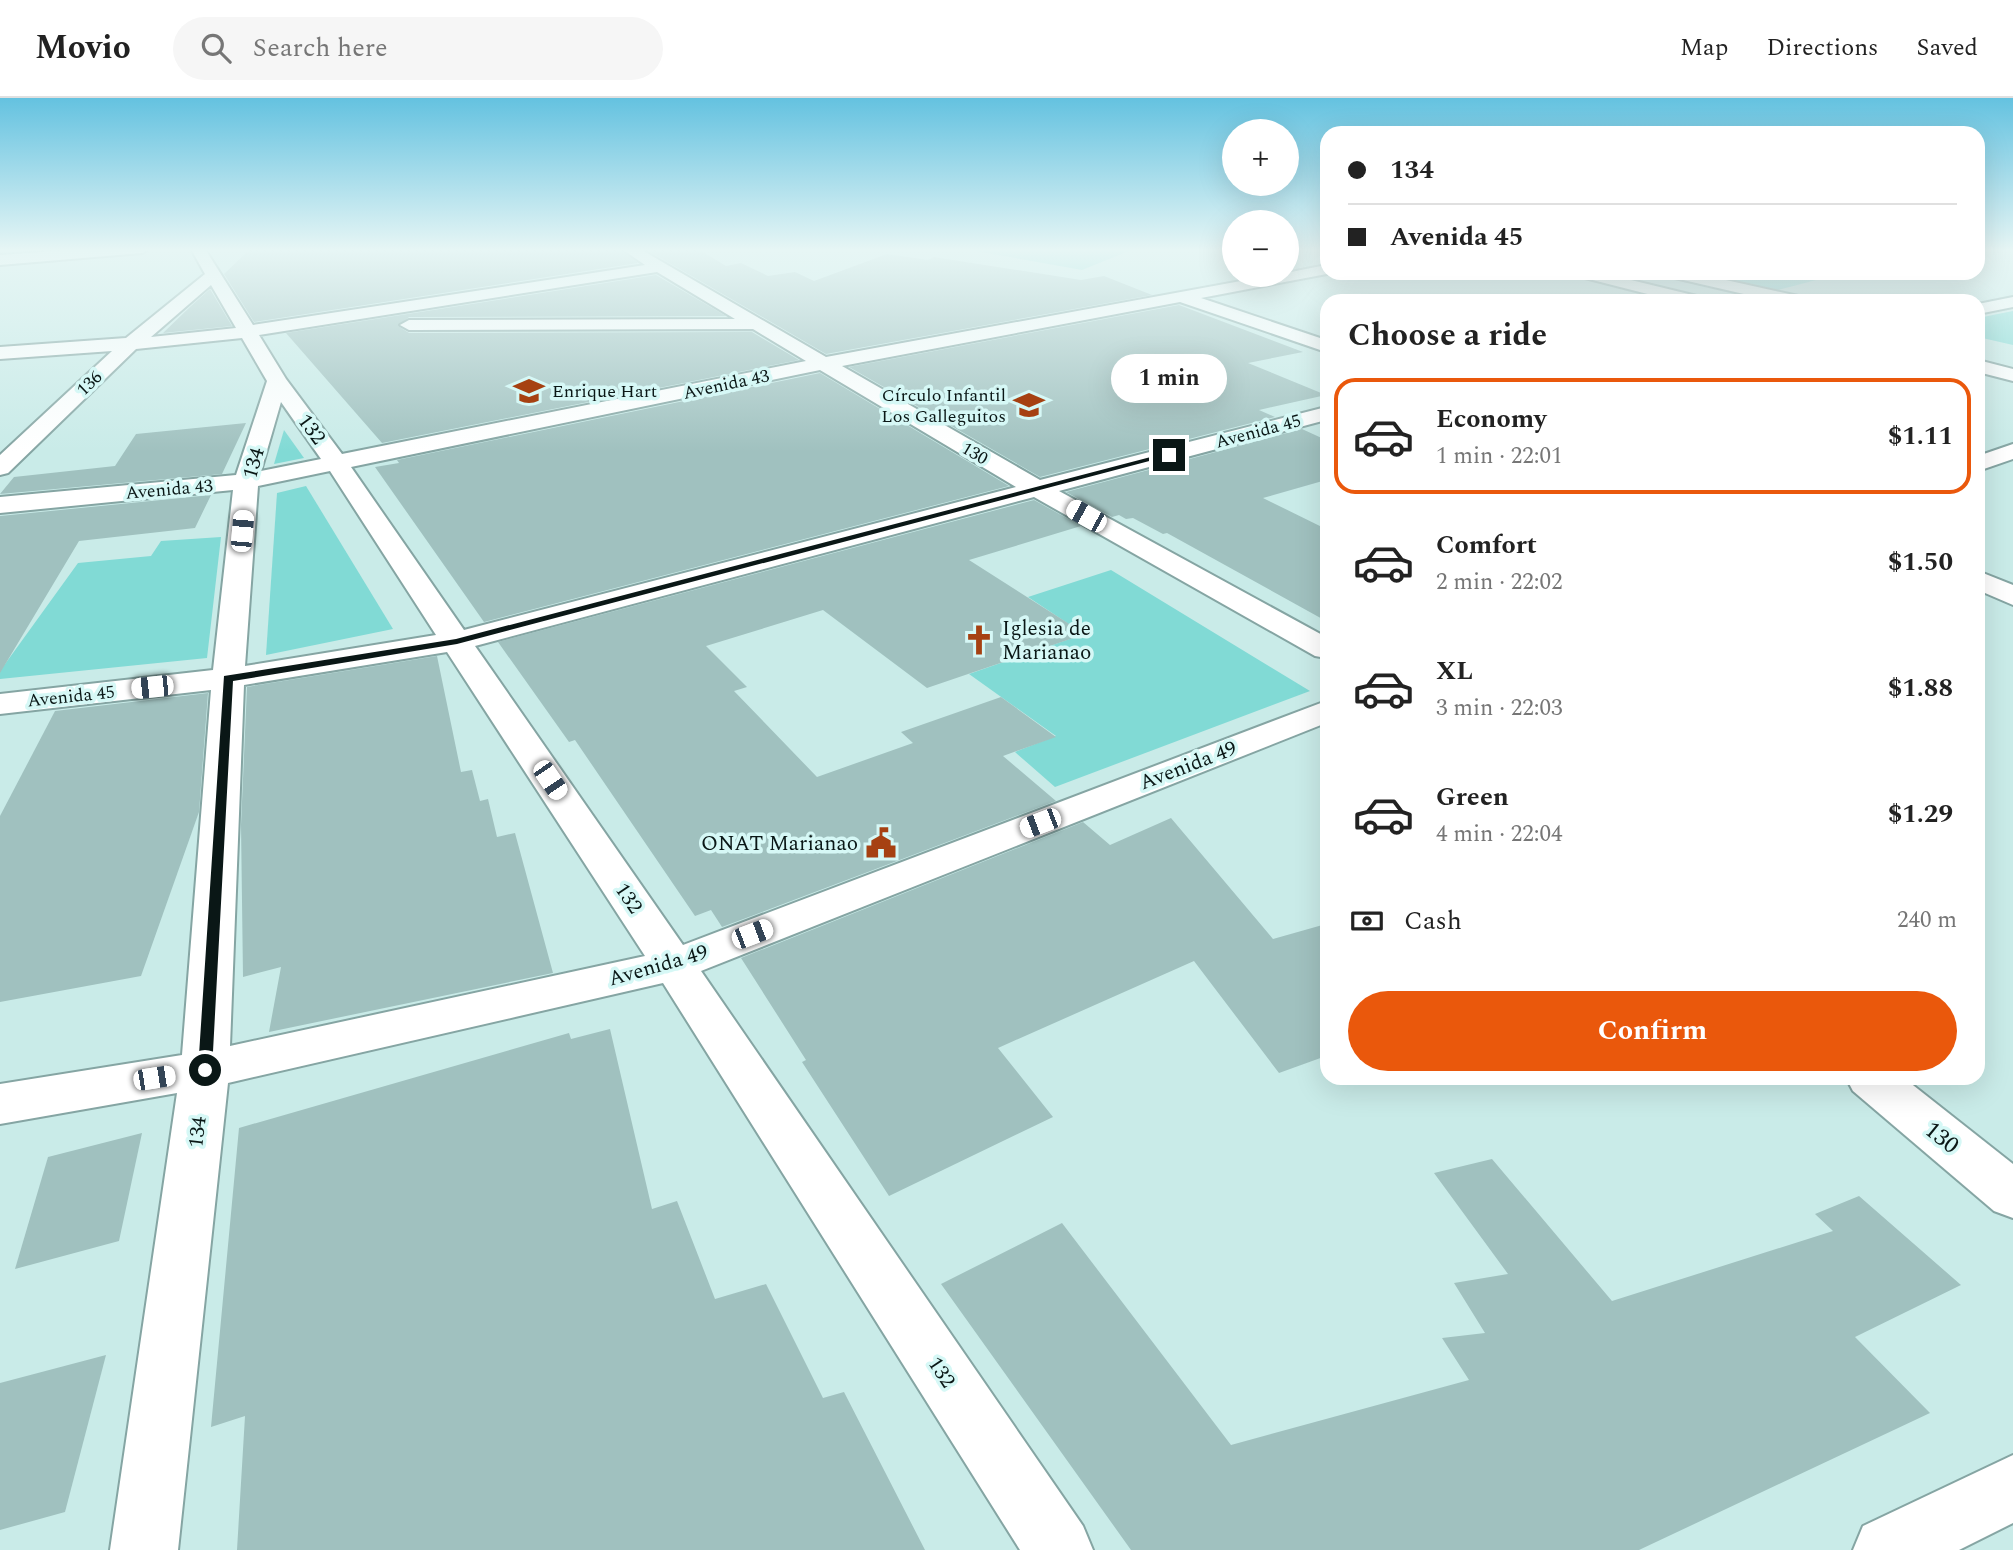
<!DOCTYPE html>
<meta charset="utf-8">
<style>
body{margin:0;font-family:Spectral,serif;background:#f6f6f6;color:#222;height:100vh;display:flex;flex-direction:column;font-size:26px;white-space:nowrap}
*{box-sizing:border-box;margin:0}
p{font-size:23px;color:#767676}
.icon{flex:none;width:38px;height:38px;fill:none;stroke:currentColor;stroke-width:2;stroke-linecap:round;stroke-linejoin:round}
.map{position:relative;flex:1;overflow:hidden}
.drawer{position:absolute;left:1320px;top:196px;width:665px;height:791px;display:flex;flex-direction:column;background:#fff;border-radius:21px;box-shadow:0 7px 28px #0002}
.drawer>*{flex:none}
.hud{position:absolute;left:1320px;top:28px;width:665px;height:154px;border-radius:21px;box-shadow:0 7px 28px #0002;display:grid;align-content:center;height:154px;padding:0 28px;background:#fff}
.tools{position:absolute;left:1222px;top:21px;display:grid;gap:14px}
.tools a{display:grid;place-items:center;width:77px;height:77px;border-radius:50%;background:#fff;box-shadow:0 7px 28px #0002;font-size:35px}
.end{position:absolute;width:32px;height:32px;margin:-16px;border:9px solid #0a1716;background:#fff;box-shadow:0 0 0 4px #fff}
.from{border-radius:50%}
.bubble{position:absolute;height:49px;border-radius:24px;background:#fff;box-shadow:0 7px 28px #0002;font-size:23px;font-weight:700;line-height:49px;text-align:center}
.car{position:absolute;width:21px;height:42px;margin:-21px -10px;border-radius:9px;box-shadow:0 0 5px 2px #0007;background:linear-gradient(#fff 24%,#345 0 40%,#fff 0 76%,#345 0 86%,#fff 0)}
.hud b{display:flex;align-items:center;gap:24px;height:66px;font-size:26px}
.hud b+b{border-top:2px solid #e0e0e0}
.hud i{width:18px;height:18px;background:#222}
ul{padding:0;list-style:none}
li{display:flex;align-items:center;gap:21px;height:116px;margin:0 14px 10px;padding:0 14px;border:4px solid transparent;border-radius:21px}
li div{flex:1}
li b{display:block;font-size:26px}
li em{font-style:normal;font-weight:700}
li.on{border-color:#ea580c}
li>.icon{width:63px;height:63px;stroke-width:1.5}
h2{padding:0 28px;font-size:32px;line-height:84px}
.pay{display:flex;align-items:center;gap:18px;height:77px;padding:0 28px;font-size:26px}
.pay p{margin-inline-start:auto}
.action{display:flex;gap:14px;margin-top:auto;padding:14px 28px}
.action a{flex:1;height:80px;border-radius:42px;background:#ea580c;color:#fff;font-size:28px;font-weight:700;line-height:80px;text-align:center}
header{display:flex;align-items:center;gap:42px;box-sizing:border-box;height:98px;padding:0 35px;background:#fff;border-bottom:2px solid #e0e0e0}
header strong{font-size:33px}
nav{display:flex;gap:38px;margin-inline-start:auto;font-size:24px}
.search{width:490px;height:63px;background:#f6f6f6;display:flex;align-items:center;gap:18px;box-sizing:border-box;padding:0 24px;border-radius:38px;color:#767676;font-size:26px}
.map>svg:first-child{display:block}
.green{fill:#81dad5}
.building{fill:#a0c1bf}
.lines{fill:none;stroke-linecap:round;stroke-linejoin:round}
.minor-casing{stroke:#85a5a3;stroke-width:4}
.major-casing{stroke:#85a5a3;stroke-width:4}
.minor{fill:#fff;fill-rule:evenodd}
.major{fill:#fff;fill-rule:evenodd}
.route{fill:#0a1716}
.labels{text-anchor:middle;stroke-width:7;stroke-linejoin:round;paint-order:stroke}
.far-street-label{font-size:18px;fill:#0a1716;stroke:#d6f8f6}
.far-poi-label{font-size:18px;fill:#0a1716;stroke:#d6f8f6;text-anchor:start}
.street-label{font-size:21px;fill:#0a1716;stroke:#d6f8f6}
.poi-label{font-size:21px;fill:#0a1716;stroke:#d6f8f6;text-anchor:start}
.near-street-label{font-size:24px;fill:#0a1716;stroke:#d6f8f6}
</style>
<header>
<strong>Movio</strong>
<div class="search"><svg class="icon" aria-label="search" viewBox="0 0 24 24"><circle cx="10" cy="10" r="6"/><path d="M15 15l6 6"/></svg>Search here</div>
<nav><a>Map</a><a>Directions</a><a>Saved</a></nav>
</header>
<div class="map">
<svg width="2013" height="1452" viewBox="0 0 2013 1452">
<rect width="100%" height="100%" fill="#c9ebe8"/>
<g class="green">
<path d="M964,151H1134L1082,172Z"/>
<path d="M1734,175H1843L1770,194L1730,184L1727,177Z"/>
<path d="M2013,213V247L1978,239V220Z"/>
<path d="M284,332L304,360L274,366Z"/>
<path d="M306,388L393,531L266,557L277,395Z"/>
<path d="M221,439L207,560L0,581V573L78,465L151,458L161,443Z"/>
<path d="M1111,472L1310,593L1055,689L1015,654L1056,638L969,576L1084,536L1028,499Z"/>
</g>
<g class="building">
<path d="M250,151H619L638,165L254,224L224,176Z"/>
<path d="M645,151H698L726,168L741,165L768,178L795,174L814,183L887,156L928,162L934,159L1081,182L1104,178L1152,197L826,256Z"/>
<path d="M656,177L726,218L409,219L398,228L409,235L752,234L799,262L382,345L286,235Z"/>
<path d="M210,191L232,228L163,235L191,208Z"/>
<path d="M1179,207L1303,254L1248,265L1326,297L1259,312L1275,319L1040,379L849,269Z"/>
<path d="M820,275L1009,388L484,524L375,369L399,365L397,362Z"/>
<path d="M246,325L222,376L0,396L14,379L115,368L136,336Z"/>
<path d="M1302,331L1326,342V382L1263,400L1326,431V523L1167,435L1163,436L1133,420L1126,421L1119,417L1112,419L1066,394Z"/>
<path d="M211,397L195,430L79,443L0,575V418Z"/>
<path d="M1034,402L1081,428L969,462L1085,536L927,590L823,512L706,548L747,589L734,593L817,679L913,645L901,634L1001,599L1056,639L1003,658L1056,703L722,829L711,812L695,818L575,642L569,644L498,544Z"/>
<path d="M437,558L461,674L472,672L480,703L488,701L497,739L515,735L553,875L269,934L281,869L243,879L241,727L247,589Z"/>
<path d="M208,595L199,714L141,878L0,904V718L55,613Z"/>
<path d="M1171,720L1273,841L1326,826V958L1279,975L1194,863L998,950L1053,1019L889,1098L802,964L806,962L741,860L1083,724L1110,747Z"/>
<path d="M610,931L652,1111L677,1103L715,1201L766,1186L823,1300L844,1294L925,1452H237L245,1318L211,1329L239,1030L569,935L571,941Z"/>
<path d="M142,1035L119,1143L15,1171L48,1059Z"/>
<path d="M1492,1061L1612,1203L1833,1133L1815,1116L1859,1098L1961,1187L1855,1239L1930,1315L1639,1452H1131L941,1186L1062,1125L1231,1347L1469,1282L1442,1240L1485,1235L1454,1185L1508,1176L1434,1075Z"/>
<path d="M106,1257L65,1414L0,1432V1285Z"/>
</g>
<g class="lines">
<g class="minor-casing">
<g id="minor">
<path d="M83,151H149L142,155L0,167V157Z"/>
<path d="M191,151H205L253,227L645,167L622,151H640L826,259L1274,177H1286V175L1326,167V175H1332L1201,200L1326,242V254L1180,204L842,268L1040,382L1326,309V322L1059,393L1326,539V560L1315,558L1034,399L475,548L683,847L1326,603V625L701,873L1083,1428L1093,1452H1020L663,885L228,985L178,1452H110L177,995L0,1026V986L182,957L211,592L0,616V596L213,572L233,392L0,415V399L236,377L267,283L242,240L136,251L8,375L0,377V357L112,253L0,261V249L126,240L205,176ZM657,174L735,221L409,222L400,227L409,232L753,231L806,263L342,356L286,281L259,237ZM211,187L236,230L151,239ZM820,272L1016,389L464,532L351,369ZM281,304L321,361L261,373ZM330,373L436,537L245,568L258,388ZM447,554L645,858L230,948L244,587Z"/>
<path d="M1575,175H1602L1701,199L1704,203H1675L1577,178Z"/>
<path d="M1664,175H1694L1803,199L1806,203H1774L1666,178Z"/>
<path d="M2013,199V209L1978,216V206Z"/>
<path d="M1978,262L2013,271V283L1978,274Z"/>
<path d="M2013,346V361L1978,373V358Z"/>
<path d="M1978,473L2013,487V507L1978,492Z"/>
<path d="M1846,980H1904L2013,1066V1120L1994,1113L1853,993Z"/>
</g>
</g>
<g class="major-casing">
<path id="major" d="M2013,1357V1425L1959,1452H1853L1863,1428Z"/>
</g>
<use href="#minor" class="minor"/>
<use href="#major" class="major"/>
</g>
<linearGradient id="sky" x2="0" y2="1"><stop stop-color="#64c2e0"/><stop offset="0.43" stop-color="#e7f6f5"/><stop offset="1" stop-color="#e7f6f5" stop-opacity="0"/></linearGradient>
<rect width="2013" height="354" fill="url(#sky)"/>
<path class="route" d="M1166,355L1172,357L457,546L233,583L212,972L210,976H200L198,972L224,578L456,541Z"/>
<defs>
<g id="school-bare" transform="scale(2.415)"><path d="M0-5L7-2L0 1L-7-2ZM-4 1L0 2.5L4 1V4Q0 6-4 4Z" fill="#a64112" stroke="#d6f8f6" stroke-width="2.5" paint-order="stroke"/></g>
<g id="church-bare" transform="scale(2.415)"><path d="M-1.2-6h2.4v3.5h3.3v2.4h-3.3V6h-2.4V-.1h-3.3v-2.4h3.3Z" fill="#a64112" stroke="#d6f8f6" stroke-width="2.5" paint-order="stroke"/></g>
<g id="civic-bare" transform="scale(2.415)"><path d="M-.6-6.5H3V-4.5H.6V-3L4-1V1h2V6H-6V1h2V-1L-.6-3ZM-1.2 2.5V6h2.4V2.5Z" fill="#a64112" stroke="#d6f8f6" stroke-width="2.5" paint-order="stroke"/></g>
</defs>
<g fill-rule="evenodd">
<use href="#school-bare" x="529" y="293"/>
<use href="#school-bare" x="1029" y="307"/>
<use href="#church-bare" x="979" y="542"/>
<use href="#civic-bare" x="881" y="745"/>
</g>
<g class="labels">
<g class="far-street-label">
<text transform="translate(89 285) rotate(-44)" y="6">136</text>
<text transform="translate(726 286) rotate(-12)" y="6">Avenida 43</text>
<text transform="translate(1258 333) rotate(-15)" y="6">Avenida 45</text>
<text transform="translate(975 355) rotate(31)" y="6">130</text>
<text transform="translate(169 391) rotate(-5)" y="6">Avenida 43</text>
<text transform="translate(71 598) rotate(-6)" y="6">Avenida 45</text>
</g>
<g class="far-poi-label">
<text x="552" y="299">Enrique Hart</text>
<text x="1006" y="303" text-anchor="end">Círculo Infantil<tspan x="1006" dy="21">Los Galleguitos</tspan></text>
</g>
<g class="street-label">
<text transform="translate(312 331) rotate(54)" y="7">132</text>
<text transform="translate(253 365) rotate(-74)" y="7">134</text>
<text transform="translate(1188 667) rotate(-21)" y="7">Avenida 49</text>
<text transform="translate(629 800) rotate(56)" y="7">132</text>
<text transform="translate(658 867) rotate(-16)" y="7">Avenida 49</text>
<text transform="translate(197 1034) rotate(-83)" y="7">134</text>
<text transform="translate(942 1274) rotate(57)" y="7">132</text>
</g>
<g class="poi-label">
<text x="1002" y="537">Iglesia de<tspan x="1002" dy="24">Marianao</tspan></text>
<text x="858" y="752" text-anchor="end">ONAT Marianao</text>
</g>
<g class="near-street-label">
<text transform="translate(1942 1039) rotate(39)" y="8">130</text>
</g>
</g>
</svg>
<div class="tools">
<a>+</a>
<a>−</a>
</div>
<i class="end from" style="left:205px;top:972px"></i>
<i class="end" style="left:1169px;top:357px"></i>
<div class="bubble" style="left:1111px;top:256px;width:116px">1 min</div>
<i class="car" style="left:1086px;top:418px;rotate:299deg"></i>
<i class="car" style="left:242px;top:433px;rotate:5deg"></i>
<i class="car" style="left:152px;top:589px;rotate:264deg"></i>
<i class="car" style="left:550px;top:682px;rotate:146deg"></i>
<i class="car" style="left:1040px;top:725px;rotate:249deg"></i>
<i class="car" style="left:752px;top:836px;rotate:69deg"></i>
<i class="car" style="left:154px;top:980px;rotate:81deg"></i>
<div class="hud">
<b><i class="from"></i>134</b>
<b><i></i>Avenida 45</b>
</div>
<section class="drawer">
<h2>Choose a ride</h2>
<ul>
<li class="on"><svg class="icon" aria-label="car" viewBox="0 0 24 24"><path d="M5 17H2v-5l4-1 3-4h7l3 4 3 1v5h-3M9 17h6M6 11h13"/><circle cx="7" cy="17" r="2"/><circle cx="17" cy="17" r="2"/></svg><div><b>Economy</b><p>1 min · 22:01</p></div><em>$1.11</em></li>
<li><svg class="icon" aria-label="car" viewBox="0 0 24 24"><path d="M5 17H2v-5l4-1 3-4h7l3 4 3 1v5h-3M9 17h6M6 11h13"/><circle cx="7" cy="17" r="2"/><circle cx="17" cy="17" r="2"/></svg><div><b>Comfort</b><p>2 min · 22:02</p></div><em>$1.50</em></li>
<li><svg class="icon" aria-label="car" viewBox="0 0 24 24"><path d="M5 17H2v-5l4-1 3-4h7l3 4 3 1v5h-3M9 17h6M6 11h13"/><circle cx="7" cy="17" r="2"/><circle cx="17" cy="17" r="2"/></svg><div><b>XL</b><p>3 min · 22:03</p></div><em>$1.88</em></li>
<li><svg class="icon" aria-label="car" viewBox="0 0 24 24"><path d="M5 17H2v-5l4-1 3-4h7l3 4 3 1v5h-3M9 17h6M6 11h13"/><circle cx="7" cy="17" r="2"/><circle cx="17" cy="17" r="2"/></svg><div><b>Green</b><p>4 min · 22:04</p></div><em>$1.29</em></li>
</ul>
<div class="pay"><svg class="icon" aria-label="cash" viewBox="0 0 24 24"><path d="M3 7h18v10H3z"/><circle cx="12" cy="12" r="2"/></svg>Cash<p>240 m</p></div>
<div class="action"><a>Confirm</a></div>
</section>
</div>
